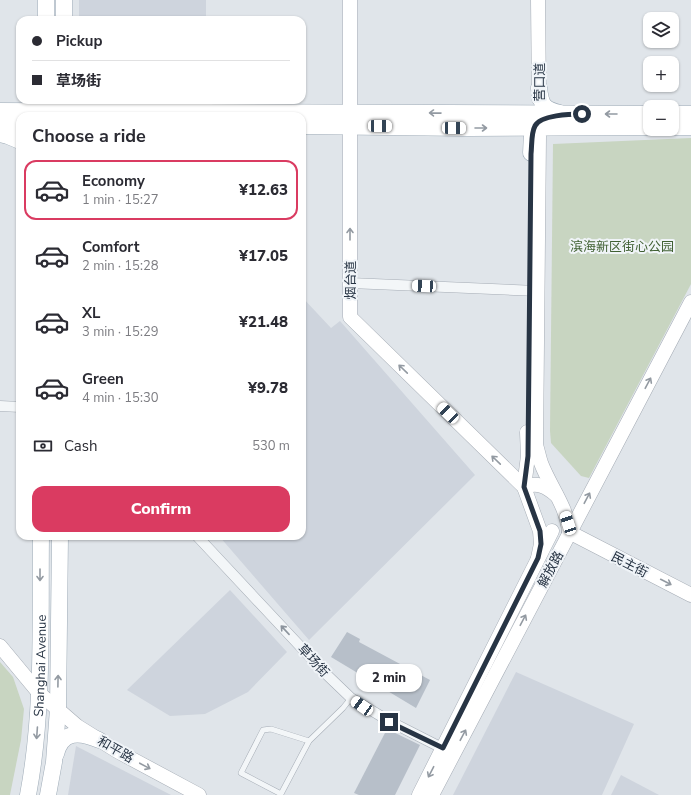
<!DOCTYPE html>
<meta charset="utf-8">
<style>
body{margin:0;font-family:"Nunito Sans","Noto Sans SC",sans-serif;background:#f2f2f3;color:#2b2b33;height:100vh;display:flex;flex-direction:column;font-size:15px;white-space:nowrap}
*{box-sizing:border-box;margin:0}
p{font-size:13px;color:#7c7c81}
.icon{flex:none;width:22px;height:22px;fill:none;stroke:currentColor;stroke-width:2;stroke-linecap:round;stroke-linejoin:round}
.map{position:relative;flex:1;overflow:hidden}
.details{position:absolute;left:16px;top:112px;width:290px;height:428px;display:flex;flex-direction:column;background:#fff;border-radius:12px;box-shadow:0 1px 3px #0004}
.details>*{flex:none}
.hud{position:absolute;left:16px;top:16px;width:290px;height:88px;border-radius:12px;box-shadow:0 1px 3px #0004;display:grid;align-content:center;height:88px;padding:0 16px;background:#fff}
.controls{position:absolute;left:643px;top:12px;display:grid;gap:8px}
.controls a{display:grid;place-items:center;width:36px;height:36px;border-radius:8px;background:#fff;box-shadow:0 1px 3px #0004;font-size:20px}
.end{position:absolute;width:18px;height:18px;margin:-9px;border:5px solid #273444;background:#fff;box-shadow:0 0 0 2px #fff}
.from{border-radius:50%}
.bubble{position:absolute;height:28px;border-radius:12px;background:#fff;box-shadow:0 1px 3px #0004;font-size:13px;font-weight:800;line-height:28px;text-align:center}
.car{position:absolute;width:12px;height:24px;margin:-12px -6px;border-radius:5px;box-shadow:0 0 3px 1px #0007;background:linear-gradient(#fff 24%,#345 0 40%,#fff 0 76%,#345 0 86%,#fff 0)}
.hud b{display:flex;align-items:center;gap:14px;height:38px;font-size:15px}
.hud b+b{border-top:1px solid #e1e1e2}
.hud i{width:10px;height:10px;background:#2b2b33}
ul{padding:0;list-style:none}
li{display:flex;align-items:center;gap:12px;height:60px;margin:0 8px 6px;padding:0 8px;border:2px solid transparent;border-radius:12px}
li div{flex:1}
li b{display:block;font-size:15px}
li em{font-style:normal;font-weight:800}
li.active{border-color:#da3b61}
li>.icon{width:36px;height:36px;stroke-width:1.5}
h2{padding:0 16px;font-size:18px;line-height:48px}
.pay{display:flex;align-items:center;gap:10px;height:44px;padding:0 16px;font-size:15px}
.pay p{margin-inline-start:auto}
.cta{display:flex;gap:8px;margin-top:auto;padding:8px 16px}
.cta a{flex:1;height:46px;border-radius:12px;background:#da3b61;color:#fff;font-size:16px;font-weight:800;line-height:46px;text-align:center}
.map>svg:first-child{display:block}
.built{fill:#ced4dd}
.green{fill:#c8d5c1}
.building{fill:#b7bfc9}
.lines{fill:none;stroke-linecap:round;stroke-linejoin:round}
.lane-casing{stroke:#a5acb5;stroke-width:6}
.street-casing{stroke:#a5acb5;stroke-width:11}
.secondary-casing{stroke:#a5acb5;stroke-width:15}
.primary-casing{stroke:#9eabb7;stroke-width:17}
.lane{stroke:#f3f6f8;stroke-width:5}
.street{stroke:#f3f6f8;stroke-width:10}
.secondary{stroke:#fff;stroke-width:14}
.primary{stroke:#fff;stroke-width:16}
.oneway{stroke:#939aa2}
.oneway2{stroke:#8d959e}
.route{stroke:#273444;stroke-width:5}
.labels{text-anchor:middle;stroke-width:4;stroke-linejoin:round;paint-order:stroke}
.street-label{font-size:13px;fill:#273444;stroke:#f0f4f8}
.park-label{font-size:13px;fill:#406033;stroke:#f0f4f8}
</style>
<div class="map">
<svg width="691" height="795" viewBox="0 0 691 795">
<rect width="100%" height="100%" fill="#e0e5ea"/>
<g class="built">
<rect x="79" y="0" width="127" height="20"/>
<path d="M302,297L331,328L340,321L475,475L309,640L219,536H302Z"/>
<path d="M230,590L287,652L248,692L205,714L170,716L127,690Z"/>
<path d="M516,672L634,724L602,795H453Z"/>
<path d="M76,746L171,795H68Z"/>
<path d="M621,775L659,795H611Z"/>
</g>
<g class="green">
<path d="M691,138V284L589,478L581,476L551,443L550,431L553,144Z"/>
<path d="M0,662L13,677L24,709L21,740L10,795H0Z"/>
</g>
<g class="building">
<path d="M347,632L360,639L359,642L430,680L416,708L331,657Z"/>
<path d="M387,729L420,745L395,795H359L354,793Z"/>
</g>
<g class="lines">
<g class="lane-casing">
<path id="lane" d="M309,741L281,794L241,773L263,730L271,729L309,741L343,708L351,698"/>
</g>
<g class="street-casing">
<g id="street">
<path d="M350,283L537,291"/>
<path d="M0,406L20,407"/>
<path d="M197,536L327,675L351,698L389,721L448,751"/>
</g>
</g>
<g class="secondary-casing">
<g id="secondary">
<path d="M350,0V317L524,487L540,531L541,544L538,558"/>
<path d="M538,0L539,99"/>
<path d="M539,136L536,445C538,451 539,457 541,463C550,487 567,506 569,532"/>
<path d="M524,487L528,456L527,432"/>
<path d="M524,487C537,482 546,486 556,495"/>
<path d="M569,532L691,595"/>
<path d="M0,646L39,693L77,726L117,751L199,795"/>
<path d="M419,795L552,531"/>
<path d="M432,795L691,302"/>
</g>
</g>
<g class="primary-casing">
<g id="primary">
<path d="M64,0V20"/>
<path d="M46,20V0"/>
<path d="M539,88C541,105 543,109 560,113"/>
<path d="M0,111L650,114"/>
<path d="M672,114H691"/>
<path d="M0,126H20"/>
<path d="M302,126L469,128L650,127"/>
<path d="M672,127H691"/>
<path d="M0,134L8,136L20,141"/>
<path d="M531,153C532,142 530,126 541,120"/>
<path d="M56,754C62,730 80,732 99,740"/>
<path id="s1" d="M28,795C44,710 40,623 41,536"/>
<path d="M48,795L54,762L58,709L60,536"/>
</g>
</g>
<use href="#lane" class="lane"/>
<use href="#street" class="street"/>
<use href="#secondary" class="secondary"/>
<use href="#primary" class="primary"/>
</g>
<defs><path id="oneway-shaft" d="M-6 0H5M1.5-3L5.5 0L1.5 3" fill="none" stroke-width="1.6" stroke-linecap="round" stroke-linejoin="round"/></defs>
<g class="oneway">
<use href="#oneway-shaft" transform="translate(435 113) rotate(-179)"/>
<use href="#oneway-shaft" transform="translate(611 114) rotate(180)"/>
<use href="#oneway-shaft" transform="translate(481 128)"/>
<use href="#oneway-shaft" transform="translate(350 234) rotate(-90)"/>
<use href="#oneway-shaft" transform="translate(403 369) rotate(-136)"/>
<use href="#oneway-shaft" transform="translate(648 383) rotate(-62)"/>
<use href="#oneway-shaft" transform="translate(496 460) rotate(-136)"/>
<use href="#oneway-shaft" transform="translate(587 498) rotate(-62)"/>
<use href="#oneway-shaft" transform="translate(40 575) rotate(90)"/>
<use href="#oneway-shaft" transform="translate(666 582) rotate(27)"/>
<use href="#oneway-shaft" transform="translate(523 620) rotate(-62)"/>
<use href="#oneway-shaft" transform="translate(58 681) rotate(-89)"/>
<use href="#oneway-shaft" transform="translate(37 733) rotate(94)"/>
<use href="#oneway-shaft" transform="translate(463 735) rotate(-62)"/>
<use href="#oneway-shaft" transform="translate(145 766) rotate(28)"/>
<use href="#oneway-shaft" transform="translate(431 772) rotate(117)"/>
</g>
<use class="oneway2" href="#oneway-shaft" transform="translate(285 630) rotate(-133)"/>
<g class="lines">
<path class="route" d="M389,722L443,748L538,558L541,544L540,531L524,487L528,456L531,154C532,145 531,133 535,126C540,115 571,114 582,114"/>
</g>
<g class="labels">
<g class="street-label">
<text transform="translate(539 82) rotate(-90)" y="5">营口道</text>
<text transform="translate(350 280) rotate(-90)" y="5">烟台道</text>
<text transform="translate(630 564) rotate(27)" y="5">民主街</text>
<text transform="translate(550 569) rotate(-62)" y="5">解放路</text>
<text transform="translate(314 660) rotate(47)" y="5">草场街</text>
<text dy="5" stroke="none"><textPath href="#s1" startOffset="130">Shanghai Avenue</textPath></text>
<text transform="translate(116 749) rotate(30)" y="5">和平路</text>
</g>
<g class="park-label">
<text x="622" y="251">滨海新区街心公园</text>
</g>
</g>
</svg>
<div class="controls">
<a><svg class="icon" aria-label="layers" viewBox="0 0 24 24"><path d="M12 4l9 5-9 5-9-5zM3 14l9 5 9-5"/></svg></a>
<a>+</a>
<a>−</a>
</div>
<i class="end from" style="left:582px;top:114px"></i>
<i class="end" style="left:389px;top:722px"></i>
<div class="bubble" style="left:356px;top:664px;width:66px">2 min</div>
<i class="car" style="left:380px;top:126px;rotate:91deg"></i>
<i class="car" style="left:454px;top:128px;rotate:91deg"></i>
<i class="car" style="left:424px;top:286px;rotate:273deg"></i>
<i class="car" style="left:448px;top:413px;rotate:314deg"></i>
<i class="car" style="left:568px;top:523px;rotate:342deg"></i>
<i class="car" style="left:362px;top:706px;rotate:305deg"></i>
<div class="hud">
<b><i class="from"></i>Pickup</b>
<b><i></i>草场街</b>
</div>
<section class="details">
<h2>Choose a ride</h2>
<ul>
<li class="active"><svg class="icon" aria-label="car" viewBox="0 0 24 24"><path d="M5 17H2v-5l4-1 3-4h7l3 4 3 1v5h-3M9 17h6M6 11h13"/><circle cx="7" cy="17" r="2"/><circle cx="17" cy="17" r="2"/></svg><div><b>Economy</b><p>1 min · 15:27</p></div><em>¥12.63</em></li>
<li><svg class="icon" aria-label="car" viewBox="0 0 24 24"><path d="M5 17H2v-5l4-1 3-4h7l3 4 3 1v5h-3M9 17h6M6 11h13"/><circle cx="7" cy="17" r="2"/><circle cx="17" cy="17" r="2"/></svg><div><b>Comfort</b><p>2 min · 15:28</p></div><em>¥17.05</em></li>
<li><svg class="icon" aria-label="car" viewBox="0 0 24 24"><path d="M5 17H2v-5l4-1 3-4h7l3 4 3 1v5h-3M9 17h6M6 11h13"/><circle cx="7" cy="17" r="2"/><circle cx="17" cy="17" r="2"/></svg><div><b>XL</b><p>3 min · 15:29</p></div><em>¥21.48</em></li>
<li><svg class="icon" aria-label="car" viewBox="0 0 24 24"><path d="M5 17H2v-5l4-1 3-4h7l3 4 3 1v5h-3M9 17h6M6 11h13"/><circle cx="7" cy="17" r="2"/><circle cx="17" cy="17" r="2"/></svg><div><b>Green</b><p>4 min · 15:30</p></div><em>¥9.78</em></li>
</ul>
<div class="pay"><svg class="icon" aria-label="cash" viewBox="0 0 24 24"><path d="M3 7h18v10H3z"/><circle cx="12" cy="12" r="2"/></svg>Cash<p>530 m</p></div>
<div class="cta"><a>Confirm</a></div>
</section>
</div>
